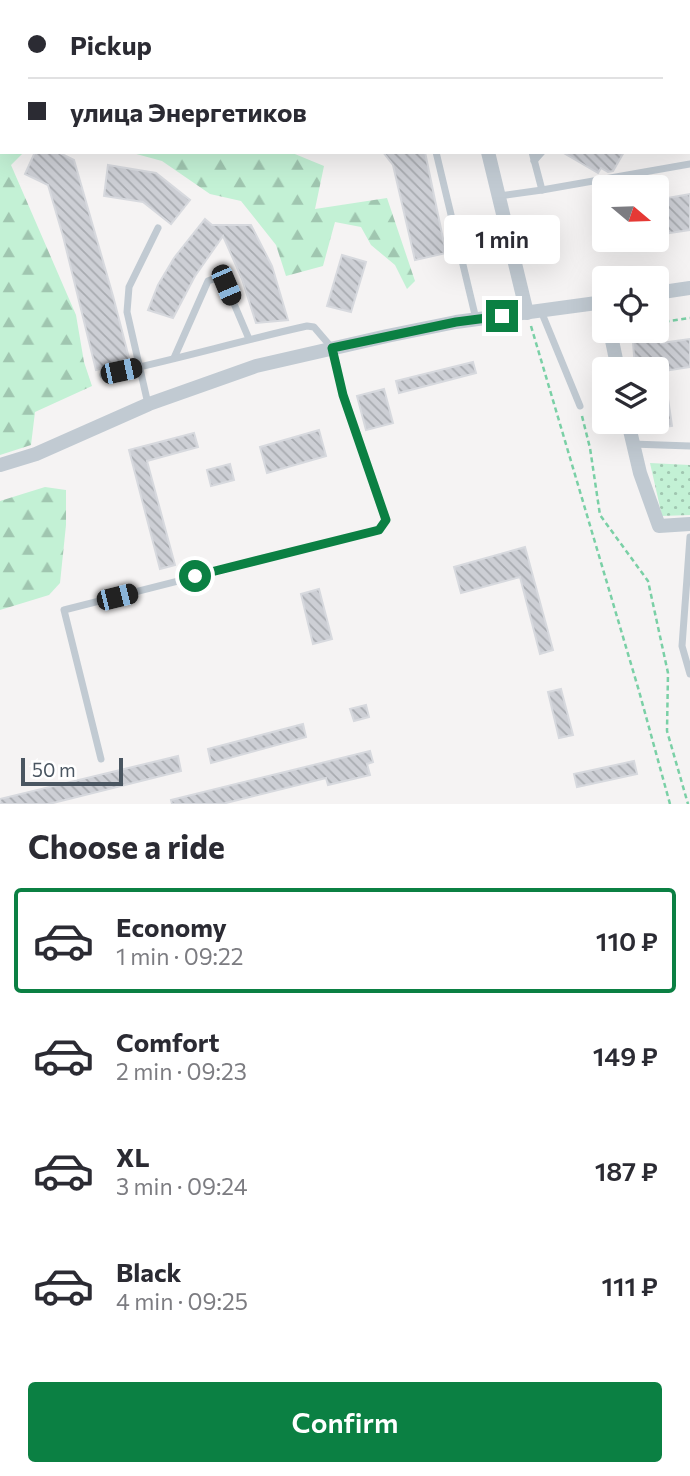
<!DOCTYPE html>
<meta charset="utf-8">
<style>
body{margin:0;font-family:Commissioner,sans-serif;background:#f2f2f3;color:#2b2b33;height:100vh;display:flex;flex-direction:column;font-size:26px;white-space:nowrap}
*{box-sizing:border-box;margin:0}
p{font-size:23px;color:#7c7c81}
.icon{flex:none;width:38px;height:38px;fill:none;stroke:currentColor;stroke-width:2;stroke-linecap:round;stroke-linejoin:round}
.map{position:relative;height:804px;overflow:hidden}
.sheet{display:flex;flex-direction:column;background:#fff;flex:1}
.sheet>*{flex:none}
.top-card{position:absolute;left:0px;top:0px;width:691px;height:154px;box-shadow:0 7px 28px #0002;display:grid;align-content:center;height:154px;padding:0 28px;background:#fff}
.needle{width:46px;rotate:109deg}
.controls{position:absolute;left:592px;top:175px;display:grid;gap:14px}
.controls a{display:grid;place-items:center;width:77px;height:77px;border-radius:7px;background:#fff;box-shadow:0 7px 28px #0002;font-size:35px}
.scale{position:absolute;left:21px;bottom:18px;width:102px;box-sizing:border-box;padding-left:7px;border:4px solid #4a5661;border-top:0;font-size:19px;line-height:24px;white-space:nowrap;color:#4a5661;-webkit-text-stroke:5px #fff;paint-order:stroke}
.end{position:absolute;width:32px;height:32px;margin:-16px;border:9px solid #0b8043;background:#fff;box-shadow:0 0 0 4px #fff}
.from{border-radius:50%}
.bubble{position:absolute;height:49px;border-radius:7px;background:#fff;box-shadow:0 7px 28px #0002;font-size:23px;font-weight:600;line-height:49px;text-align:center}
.car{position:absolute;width:21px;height:42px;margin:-21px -10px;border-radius:9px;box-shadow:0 0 5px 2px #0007;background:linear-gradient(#222 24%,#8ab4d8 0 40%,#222 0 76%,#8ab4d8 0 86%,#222 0)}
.top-card b{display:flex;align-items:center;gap:24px;height:66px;font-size:26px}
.top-card b+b{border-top:2px solid #e1e1e2}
.top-card i{width:18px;height:18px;background:#2b2b33}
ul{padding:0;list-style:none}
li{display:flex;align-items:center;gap:21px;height:105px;margin:0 14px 10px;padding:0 14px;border:4px solid transparent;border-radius:7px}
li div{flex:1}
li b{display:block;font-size:26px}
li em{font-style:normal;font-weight:600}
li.on{border-color:#0b8043}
li>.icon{width:63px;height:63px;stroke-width:1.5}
h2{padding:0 28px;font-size:32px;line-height:84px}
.button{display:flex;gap:14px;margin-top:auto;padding:14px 28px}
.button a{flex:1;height:80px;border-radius:7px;background:#0b8043;color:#fff;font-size:28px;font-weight:600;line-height:80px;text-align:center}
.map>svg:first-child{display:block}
.grass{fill:url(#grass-dots)}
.forest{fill:url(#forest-firs)}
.building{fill:url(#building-back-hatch);stroke:#d7d9de;stroke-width:2}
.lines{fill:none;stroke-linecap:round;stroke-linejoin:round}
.path{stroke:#7ad0a6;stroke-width:2.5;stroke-dasharray:5 3.5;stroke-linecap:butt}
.lane{stroke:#c1cad2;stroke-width:7}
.street{stroke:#c1cad2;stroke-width:14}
.route{stroke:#0b8043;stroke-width:9}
</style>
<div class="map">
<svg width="690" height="804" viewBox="0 0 690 804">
<defs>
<pattern id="grass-dots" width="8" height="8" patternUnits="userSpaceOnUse" patternTransform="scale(1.75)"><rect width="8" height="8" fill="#c3f1d5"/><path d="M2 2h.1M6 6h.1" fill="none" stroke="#a0c6b0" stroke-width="1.8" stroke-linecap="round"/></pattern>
<pattern id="forest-firs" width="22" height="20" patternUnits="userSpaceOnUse" patternTransform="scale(1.75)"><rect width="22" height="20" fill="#c3f1d5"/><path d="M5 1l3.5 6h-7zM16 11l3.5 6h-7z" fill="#a0c6b0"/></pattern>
<pattern id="building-back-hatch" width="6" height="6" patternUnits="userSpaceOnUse" patternTransform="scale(1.75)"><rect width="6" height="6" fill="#cdcfd5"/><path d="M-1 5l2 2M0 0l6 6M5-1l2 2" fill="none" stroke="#a8abb0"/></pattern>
</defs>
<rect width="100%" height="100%" fill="#f5f3f3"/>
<path class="grass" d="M650,463L690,465V515L662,516Z"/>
<g class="forest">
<path d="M2,122V152H24L11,165L76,315L84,362L92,386L35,412L31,445L0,455V124Z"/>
<path d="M129,152H290L324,166L315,209L387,198L415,281L407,289L395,265L371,245L361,227L335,222L323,266L286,276L276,245L241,201L210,194L162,161Z"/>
<path d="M45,487L66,490V525L60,583L49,595L0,610V501Z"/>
</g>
<g class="building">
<path d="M35,152H58L74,160L113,296L130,362L96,370L63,236L48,185L25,174Z"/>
<path d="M383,152H425L446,253L415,260L393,165Z"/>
<path d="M562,152H624L613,171L608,172L601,168L598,173Z"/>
<path d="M108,165L156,173L190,200L171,224L143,202L104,196Z"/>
<path d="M690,194V230L656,235V200Z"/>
<path d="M205,219L212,225H251L272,266L288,320L256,323L242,279L223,236L195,276L173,318L148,310L158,285L174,258Z"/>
<path d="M342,255L366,262L351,312L327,306Z"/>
<path d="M690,339V367L664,371L672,426L656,428V369H635L633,342L661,340V343Z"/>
<path d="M473,362L476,373L399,393L396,381Z"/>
<path d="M384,389L393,423L366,430L357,396Z"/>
<path d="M319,430L326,456L267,473L260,447Z"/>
<path d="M194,433L198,447L147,461L175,565L160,569L129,450Z"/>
<path d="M230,464L234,480L211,486L207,470Z"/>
<path d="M525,547L553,650L540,654L520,577L461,593L454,567Z"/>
<path d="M319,589L332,639L313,644L301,594Z"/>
<path d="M561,689L573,735L559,738L548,692Z"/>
<path d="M366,705L369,717L354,721L350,709Z"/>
<path d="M303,724L306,737L211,763L208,749Z"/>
<path d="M370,751L373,762L367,764L370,775L328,785L326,778L222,804H172L171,800Z"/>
<path d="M178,756L181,771L49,804H0V799Z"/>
<path d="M634,761L637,774L577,787L574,774Z"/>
</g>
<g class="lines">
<g class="path">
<path d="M297,0L298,2"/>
<path d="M496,0V2"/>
<path d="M656,323L690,318"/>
<path d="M531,326L639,691L670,804"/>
<path d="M582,416L590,448L600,515L648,581L668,673L667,731L688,804"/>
</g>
<g class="lane">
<path d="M534,2L541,0"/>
<path d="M436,152L476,319"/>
<path d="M532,152L542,190"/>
<path d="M534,161L542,152"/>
<path d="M499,196L542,190L690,164"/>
<path d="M541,311L580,406"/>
<path d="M174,358L208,281C216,277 221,278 226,285L249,339"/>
<path d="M148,404L127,312L129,287L158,228"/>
<path d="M632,444L690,446"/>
<path d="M690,537L682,646L690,674"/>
<path d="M101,759L64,610L379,530L386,520L343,395L332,348L314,327L307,326C239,341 171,361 103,375"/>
</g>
<g class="street">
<path d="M448,0L449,2"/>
<path d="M488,152L527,313"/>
<path d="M656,293L690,288"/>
<path d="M610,331L618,369"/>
<path d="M628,422L640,473L659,526L690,524"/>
<path d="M0,465L36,454L149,404L256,366L387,336L456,322L604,302"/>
</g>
</g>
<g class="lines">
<path class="route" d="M195,576L379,530L386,520L343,395L332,348L456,322L502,316"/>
</g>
</svg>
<div class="controls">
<a><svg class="needle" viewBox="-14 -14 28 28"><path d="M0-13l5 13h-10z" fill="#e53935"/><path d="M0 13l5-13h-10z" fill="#7c7c81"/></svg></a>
<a><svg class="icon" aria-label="locate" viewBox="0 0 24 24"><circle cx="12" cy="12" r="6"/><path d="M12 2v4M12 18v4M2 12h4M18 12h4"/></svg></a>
<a><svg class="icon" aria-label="layers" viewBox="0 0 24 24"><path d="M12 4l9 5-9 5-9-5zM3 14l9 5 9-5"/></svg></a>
</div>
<div class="scale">50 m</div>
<i class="end from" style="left:195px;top:576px"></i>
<i class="end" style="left:502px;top:316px"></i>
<div class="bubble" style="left:444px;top:215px;width:116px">1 min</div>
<i class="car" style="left:226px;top:285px;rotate:157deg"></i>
<i class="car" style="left:121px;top:371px;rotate:78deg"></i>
<i class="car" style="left:117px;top:597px;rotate:76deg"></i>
<div class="top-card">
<b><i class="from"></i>Pickup</b>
<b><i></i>улица Энергетиков</b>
</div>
</div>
<section class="sheet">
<h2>Choose a ride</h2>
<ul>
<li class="on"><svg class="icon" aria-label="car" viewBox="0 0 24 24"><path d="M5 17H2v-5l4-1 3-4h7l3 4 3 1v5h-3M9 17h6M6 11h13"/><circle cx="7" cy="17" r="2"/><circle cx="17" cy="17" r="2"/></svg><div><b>Economy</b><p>1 min · 09:22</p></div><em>110 ₽</em></li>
<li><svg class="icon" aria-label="car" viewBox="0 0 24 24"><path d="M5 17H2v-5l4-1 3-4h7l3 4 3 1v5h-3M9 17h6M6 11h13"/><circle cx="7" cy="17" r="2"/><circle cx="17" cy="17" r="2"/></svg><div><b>Comfort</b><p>2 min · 09:23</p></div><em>149 ₽</em></li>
<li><svg class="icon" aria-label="car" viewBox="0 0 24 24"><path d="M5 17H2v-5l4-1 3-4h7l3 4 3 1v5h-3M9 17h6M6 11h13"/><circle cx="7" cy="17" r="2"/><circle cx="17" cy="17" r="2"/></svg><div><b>XL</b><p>3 min · 09:24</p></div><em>187 ₽</em></li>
<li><svg class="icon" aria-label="car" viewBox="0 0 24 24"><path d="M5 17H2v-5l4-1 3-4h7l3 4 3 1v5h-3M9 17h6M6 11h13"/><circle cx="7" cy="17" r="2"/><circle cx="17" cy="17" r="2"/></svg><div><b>Black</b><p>4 min · 09:25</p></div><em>111 ₽</em></li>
</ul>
<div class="button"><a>Confirm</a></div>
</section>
